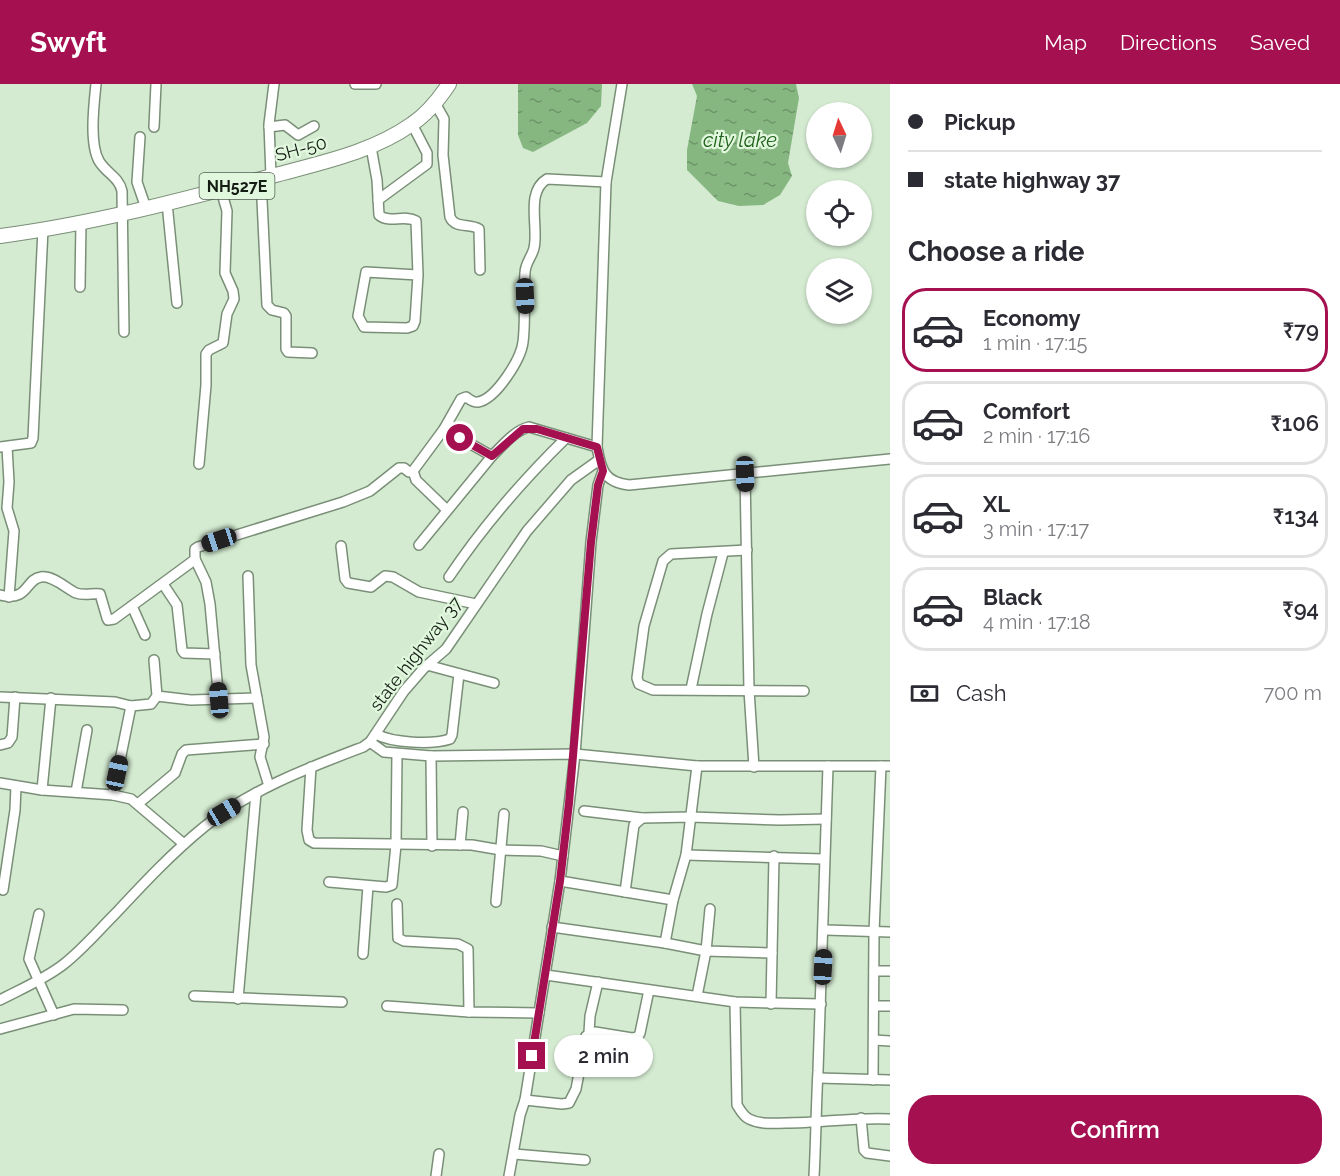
<!DOCTYPE html>
<meta charset="utf-8">
<style>
body{margin:0;font-family:Raleway,sans-serif;background:#f7f7f7;color:#2b2b33;height:100vh;display:flex;flex-direction:column;font-size:22px;white-space:nowrap}
*{box-sizing:border-box;margin:0}
p{font-size:20px;color:#7c7c81}
.icon{flex:none;width:33px;height:33px;fill:none;stroke:currentColor;stroke-width:2;stroke-linecap:round;stroke-linejoin:round}
.map{position:relative;flex:1;overflow:hidden}
.sheet{display:flex;flex-direction:column;background:#fff;width:450px}
.sheet>*{flex:none}
.guide{display:grid;align-content:center;height:132px;padding:0 18px;background:#fff}
.needle{width:39px;rotate:356deg}
.buttons{position:absolute;left:806px;top:18px;display:grid;gap:12px}
.buttons a{display:grid;place-items:center;width:66px;height:66px;border-radius:50%;background:#fff;box-shadow:0 2px 4px #0004;font-size:30px}
.end{position:absolute;width:27px;height:27px;margin:-14px;border:8px solid #a41050;background:#fff;box-shadow:0 0 0 3px #fff}
.from{border-radius:50%}
.bubble{position:absolute;height:42px;border-radius:21px;background:#fff;box-shadow:0 2px 4px #0004;font-size:20px;font-weight:600;line-height:42px;text-align:center}
.car{position:absolute;width:18px;height:36px;margin:-18px -9px;border-radius:8px;box-shadow:0 0 4px 2px #0007;background:linear-gradient(#222 24%,#8ab4d8 0 40%,#222 0 76%,#8ab4d8 0 86%,#222 0)}
.guide b{display:flex;align-items:center;gap:21px;height:57px;font-size:22px}
.guide b+b{border-top:2px solid #e1e1e2}
.guide i{width:15px;height:15px;background:#2b2b33}
ul{padding:0;list-style:none}
li{display:flex;align-items:center;gap:18px;height:84px;margin:0 12px 9px;padding:0 6px;border:3px solid #e1e1e2;border-radius:24px}
li div{flex:1}
li b{display:block;font-size:22px}
li em{font-style:normal;font-weight:600}
li.active{border-color:#a41050}
li>.icon{width:54px;height:54px;stroke-width:1.5}
h2{padding:0 18px;font-size:27px;line-height:72px}
.pay{display:flex;align-items:center;gap:15px;height:66px;padding:0 18px;font-size:22px}
.pay p{margin-inline-start:auto}
.cta{display:flex;gap:12px;margin-top:auto;padding:12px 18px}
.cta a{flex:1;height:69px;border-radius:24px;background:#a41050;color:#fff;font-size:24px;font-weight:600;line-height:69px;text-align:center}
header{display:flex;align-items:center;gap:36px;box-sizing:border-box;height:84px;padding:0 30px;background:#a41050;color:#fff}
header strong{font-size:28px}
nav{display:flex;gap:33px;margin-inline-start:auto;font-size:21px}
main{display:flex;flex:1;min-height:0}
.map>svg:first-child{display:block}
.water{fill:url(#water-ripples)}
.lines{fill:none;stroke-linecap:round;stroke-linejoin:round}
.minor-casing{stroke:#7a8f77;stroke-width:12}
.highway-casing{stroke:#7a8f77;stroke-width:16}
.minor{stroke:#fff;stroke-width:9}
.highway{stroke:#fff;stroke-width:14}
.route{stroke:#a41050;stroke-width:8}
.labels{text-anchor:middle;stroke-width:4.5;stroke-linejoin:round;paint-order:stroke}
.shield{fill:#e1f8de;stroke:#525f51;stroke-width:1.5}
.shield-label{font-size:16px;font-weight:bold;fill:#151d14}
.street-label{font-size:18px;fill:#151d14;stroke:#e1f8de}
.water-label{font-size:20px;font-style:italic;fill:#23631e;stroke:#e1f8de}
</style>
<header>
<strong>Swyft</strong>
<nav><a>Map</a><a>Directions</a><a>Saved</a></nav>
</header>
<main>
<div class="map">
<svg width="890" height="1092" viewBox="0 0 890 1092">
<defs>
<pattern id="water-ripples" width="26" height="14" patternUnits="userSpaceOnUse" patternTransform="scale(1.5)"><rect width="26" height="14" fill="#87b781"/><path d="M2 4q2-2 4 0t4 0M15 11q2-2 4 0t4 0" fill="none" stroke="#6d9468"/></pattern>
</defs>
<rect width="100%" height="100%" fill="#d4ebd1"/>
<g class="water">
<path d="M518,0H602L601,22L587,39L533,68L523,64L518,51Z"/>
<path d="M692,0H796L799,14L788,79L792,92L780,111L763,121L739,122L718,117L687,86V66L697,12Z"/>
</g>
<g class="lines">
<g class="minor-casing">
<g id="minor">
<path d="M96,0C94,20 89,59 99,77C106,89 119,93 122,107L124,248"/>
<path d="M355,0H376"/>
<path d="M622,0L606,98L597,363C601,386 604,398 629,401L890,375"/>
<path d="M435,19L444,35L443,71L450,133C455,145 470,139 479,145L480,186"/>
<path d="M154,43L156,0"/>
<path d="M269,43L285,41L298,51L314,42"/>
<path d="M140,53L137,98L146,124"/>
<path d="M371,63L377,96L379,131C390,140 404,130 416,137L418,191L366,188L358,232L364,243L407,244L413,242L415,237L418,191"/>
<path d="M271,92L269,40L274,0"/>
<path d="M261,95L267,221L272,226L284,229L286,232V265L288,268L312,269"/>
<path d="M378,116L427,80V69L412,40"/>
<path d="M167,119L177,219"/>
<path d="M80,203L81,137"/>
<path d="M444,345L492,372C502,362 515,346 529,343L597,363"/>
<path d="M0,363L31,359L33,354L43,145"/>
<path d="M7,363L9,398L7,424L14,447L9,513"/>
<path d="M199,380L206,301V270L209,266L223,259L227,230L234,215L233,207L225,189L227,127L221,106"/>
<path d="M413,387L416,396L447,426"/>
<path d="M745,390L749,606L754,683"/>
<path d="M419,461L492,372"/>
<path d="M341,462L345,495L348,499L371,503L385,492L393,493L419,508L476,520"/>
<path d="M747,466L671,470L663,477L644,542L637,594L639,600L653,606L804,607"/>
<path d="M195,475L206,498L210,520L220,629"/>
<path d="M248,492L251,581L264,653L260,673L269,702"/>
<path d="M449,493C484,441 521,398 566,354"/>
<path d="M163,500L177,521L182,566L184,569L215,570"/>
<path d="M0,511C29,518 25,495 41,493C52,491 66,504 76,509C84,512 92,509 100,510L107,534L108,536L114,535L193,477L195,475V465L198,463L343,418L370,407L399,384H404L409,388L413,387L444,345L461,315L466,313C469,315 474,319 478,318C496,315 521,275 523,258C526,235 523,212 525,189C525,179 532,173 534,164C539,143 525,108 547,95L606,98"/>
<path d="M132,522L145,551"/>
<path d="M427,581L494,599"/>
<path d="M691,605L707,530L723,469"/>
<path d="M157,612L191,616L257,614"/>
<path d="M0,613L115,618L131,622L151,620L157,612L154,576"/>
<path d="M376,650C392,659 432,661 450,655L452,651L459,590"/>
<path d="M370,658L384,668L431,672L575,670L697,682H890"/>
<path d="M0,661L8,659L12,653L15,613"/>
<path d="M431,672L432,762"/>
<path d="M311,683L307,746L309,756L314,759L472,761L501,766L541,767L563,772"/>
<path d="M0,699L42,706L113,711L131,715L184,760"/>
<path d="M42,706L51,614"/>
<path d="M76,708L87,646"/>
<path d="M113,711L131,622"/>
<path d="M139,719L175,689L182,670L186,666L264,660"/>
<path d="M584,727L642,734L691,733L780,736L826,735"/>
<path d="M460,761L463,728"/>
<path d="M686,771L824,775"/>
<path d="M560,797L673,816"/>
<path d="M329,798L386,803L392,801L396,761L397,670"/>
<path d="M3,806L15,726L16,702"/>
<path d="M625,808L634,741L642,734"/>
<path d="M496,818L504,730"/>
<path d="M397,820L398,854L404,857L458,860L468,865L469,928"/>
<path d="M39,830L29,875L54,931"/>
<path d="M552,843L665,859L706,867L772,869"/>
<path d="M825,846L890,848"/>
<path d="M665,859L673,816L686,771L697,682"/>
<path d="M363,870L368,802"/>
<path d="M874,887H890"/>
<path d="M546,891L735,918L821,920"/>
<path d="M194,912L342,918"/>
<path d="M697,912L706,867L710,825"/>
<path d="M238,915L256,709"/>
<path d="M0,916C21,905 45,895 64,880C83,865 99,846 116,829C144,799 172,769 204,743C251,705 308,684 363,663L370,658L404,607L424,584L446,565L527,447L571,396L599,376"/>
<path d="M735,918L737,1021C741,1027 743,1032 749,1035C761,1041 774,1039 786,1039C821,1039 855,1033 890,1035"/>
<path d="M771,920L774,772"/>
<path d="M387,922L469,928L539,929"/>
<path d="M874,922H890"/>
<path d="M0,945L74,925L123,926"/>
<path d="M589,949L590,932L598,898"/>
<path d="M874,956L890,957"/>
<path d="M818,994L890,996"/>
<path d="M873,996L874,848L881,682"/>
<path d="M525,1016L562,1020L569,1019L576,1005L586,952L595,948L632,954L638,953L640,949L649,906"/>
<path d="M861,1034L864,1066L867,1069L890,1072"/>
<path d="M514,1070L585,1076"/>
<path d="M436,1092L439,1070"/>
<path d="M509,1092L520,1031L525,1016L560,797L575,670L591,458L598,401L603,387"/>
<path d="M814,1092C816,1057 816,1022 818,987C822,885 825,783 828,682"/>
</g>
</g>
<g class="highway-casing">
<path id="highway" d="M0,152C92,140 182,116 272,92C319,79 371,69 412,40C427,30 439,15 449,0"/>
</g>
<use href="#minor" class="minor"/>
<use href="#highway" class="highway"/>
</g>
<g class="lines">
<path class="route" d="M460,354L492,372L523,345H537L597,363L603,387L598,401L591,458L569,719L560,797L532,972"/>
</g>
<g class="labels">
<rect class="shield" x="199.5" y="89" width="75" height="26" rx="4.5"/>
<g class="shield-label">
<text x="237" y="108">NH527E</text>
</g>
<g class="street-label">
<text transform="translate(301 65) rotate(-15)" y="6">SH-50</text>
<text transform="translate(416 570) rotate(-52)" y="6">state highway 37</text>
</g>
<g class="water-label">
<text x="740" y="63">city lake</text>
</g>
</g>
</svg>
<div class="buttons">
<a><svg class="needle" viewBox="-14 -14 28 28"><path d="M0-13l5 13h-10z" fill="#e53935"/><path d="M0 13l5-13h-10z" fill="#7c7c81"/></svg></a>
<a><svg class="icon" aria-label="locate" viewBox="0 0 24 24"><circle cx="12" cy="12" r="6"/><path d="M12 2v4M12 18v4M2 12h4M18 12h4"/></svg></a>
<a><svg class="icon" aria-label="layers" viewBox="0 0 24 24"><path d="M12 4l9 5-9 5-9-5zM3 14l9 5 9-5"/></svg></a>
</div>
<i class="end from" style="left:460px;top:354px"></i>
<i class="end" style="left:532px;top:972px"></i>
<div class="bubble" style="left:554px;top:951px;width:99px">2 min</div>
<i class="car" style="left:525px;top:212px;rotate:178deg"></i>
<i class="car" style="left:745px;top:390px;rotate:178deg"></i>
<i class="car" style="left:219px;top:456px;rotate:252deg"></i>
<i class="car" style="left:219px;top:616px;rotate:355deg"></i>
<i class="car" style="left:117px;top:689px;rotate:12deg"></i>
<i class="car" style="left:224px;top:728px;rotate:59deg"></i>
<i class="car" style="left:823px;top:883px;rotate:3deg"></i>
</div>
<section class="sheet">
<div class="guide">
<b><i class="from"></i>Pickup</b>
<b><i></i>state highway 37</b>
</div>
<h2>Choose a ride</h2>
<ul>
<li class="active"><svg class="icon" aria-label="car" viewBox="0 0 24 24"><path d="M5 17H2v-5l4-1 3-4h7l3 4 3 1v5h-3M9 17h6M6 11h13"/><circle cx="7" cy="17" r="2"/><circle cx="17" cy="17" r="2"/></svg><div><b>Economy</b><p>1 min · 17:15</p></div><em>₹79</em></li>
<li><svg class="icon" aria-label="car" viewBox="0 0 24 24"><path d="M5 17H2v-5l4-1 3-4h7l3 4 3 1v5h-3M9 17h6M6 11h13"/><circle cx="7" cy="17" r="2"/><circle cx="17" cy="17" r="2"/></svg><div><b>Comfort</b><p>2 min · 17:16</p></div><em>₹106</em></li>
<li><svg class="icon" aria-label="car" viewBox="0 0 24 24"><path d="M5 17H2v-5l4-1 3-4h7l3 4 3 1v5h-3M9 17h6M6 11h13"/><circle cx="7" cy="17" r="2"/><circle cx="17" cy="17" r="2"/></svg><div><b>XL</b><p>3 min · 17:17</p></div><em>₹134</em></li>
<li><svg class="icon" aria-label="car" viewBox="0 0 24 24"><path d="M5 17H2v-5l4-1 3-4h7l3 4 3 1v5h-3M9 17h6M6 11h13"/><circle cx="7" cy="17" r="2"/><circle cx="17" cy="17" r="2"/></svg><div><b>Black</b><p>4 min · 17:18</p></div><em>₹94</em></li>
</ul>
<div class="pay"><svg class="icon" aria-label="cash" viewBox="0 0 24 24"><path d="M3 7h18v10H3z"/><circle cx="12" cy="12" r="2"/></svg>Cash<p>700 m</p></div>
<div class="cta"><a>Confirm</a></div>
</section>
</main>
